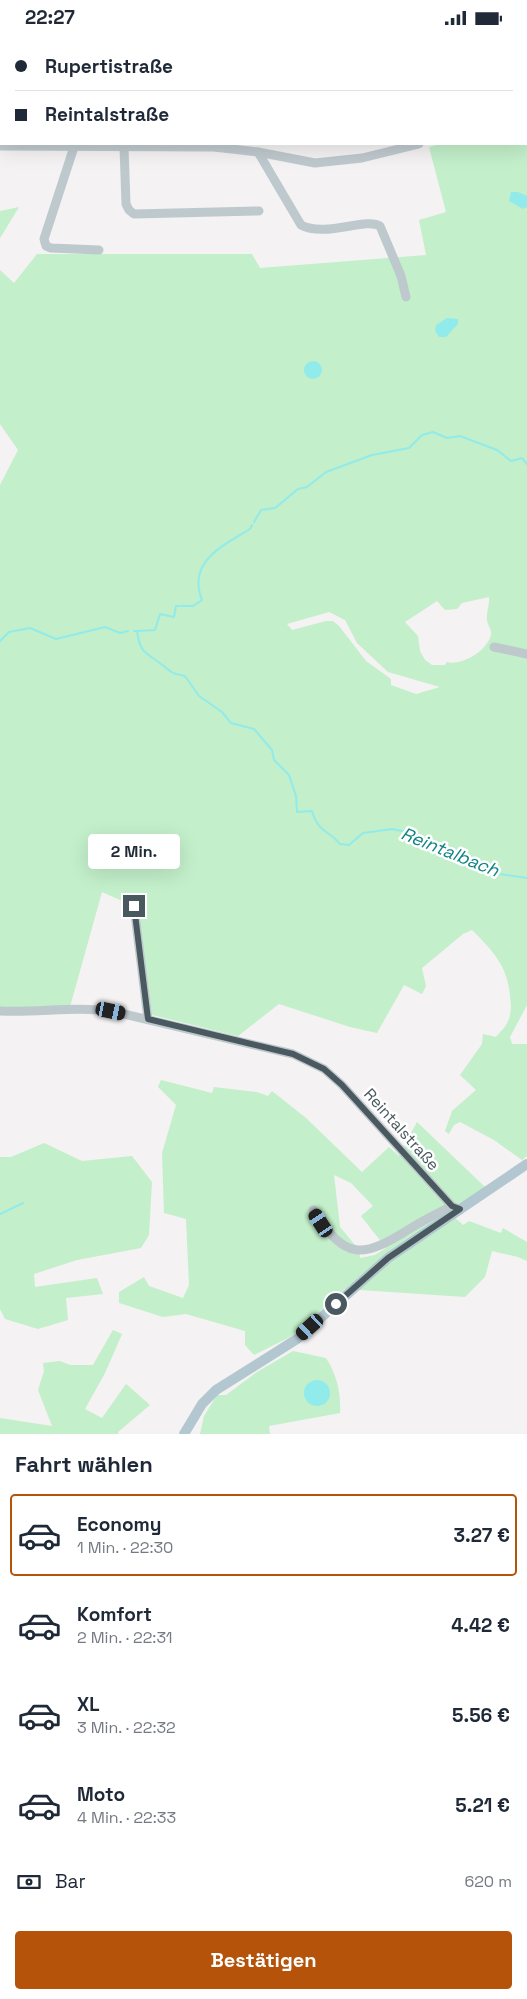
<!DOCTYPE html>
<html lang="de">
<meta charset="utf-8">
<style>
body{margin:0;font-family:"Space Grotesk",sans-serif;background:#f6f6f7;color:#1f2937;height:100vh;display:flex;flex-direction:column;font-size:19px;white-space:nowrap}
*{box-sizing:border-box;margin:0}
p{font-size:16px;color:#747a83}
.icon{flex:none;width:28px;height:28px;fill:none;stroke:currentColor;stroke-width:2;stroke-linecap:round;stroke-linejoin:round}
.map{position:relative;height:1399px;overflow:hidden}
.sheet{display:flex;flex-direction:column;background:#fff;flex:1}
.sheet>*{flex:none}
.banner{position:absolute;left:0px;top:0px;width:528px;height:110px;box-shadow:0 5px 20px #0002;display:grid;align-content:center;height:110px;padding:0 15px;background:#fff}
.end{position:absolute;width:22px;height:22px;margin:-11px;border:6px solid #4a595f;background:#fff;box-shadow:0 0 0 2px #fff}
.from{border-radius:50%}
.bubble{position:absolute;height:35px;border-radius:5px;background:#fff;box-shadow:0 5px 20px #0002;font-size:16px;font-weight:600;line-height:35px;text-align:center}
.car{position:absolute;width:15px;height:30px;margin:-15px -8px;border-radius:6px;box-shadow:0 0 4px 1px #0007;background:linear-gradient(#222 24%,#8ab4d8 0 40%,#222 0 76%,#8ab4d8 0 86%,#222 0)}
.banner b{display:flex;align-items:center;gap:18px;height:48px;font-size:19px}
.banner b+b{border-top:1px solid #e0e1e3}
.banner i{width:12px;height:12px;background:#1f2937}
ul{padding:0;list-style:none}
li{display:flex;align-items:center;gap:15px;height:82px;margin:0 10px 8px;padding:0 5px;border:2px solid transparent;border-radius:5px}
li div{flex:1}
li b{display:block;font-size:19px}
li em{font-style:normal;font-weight:600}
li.on{border-color:#b45309}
li>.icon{width:45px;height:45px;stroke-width:1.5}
h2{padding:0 15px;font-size:22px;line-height:60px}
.pay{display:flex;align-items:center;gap:12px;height:55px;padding:0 15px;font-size:19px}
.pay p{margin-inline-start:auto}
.action{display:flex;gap:10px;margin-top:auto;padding:10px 15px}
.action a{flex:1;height:58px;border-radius:5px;background:#b45309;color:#fff;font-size:20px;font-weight:600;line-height:58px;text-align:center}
.status{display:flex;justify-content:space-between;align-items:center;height:35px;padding:0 25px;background:#fff;direction:ltr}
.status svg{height:14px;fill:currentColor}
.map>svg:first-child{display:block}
.green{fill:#c3efca;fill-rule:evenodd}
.water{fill:#91ebea}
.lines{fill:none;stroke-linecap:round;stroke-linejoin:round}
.stream{stroke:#91ebea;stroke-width:2}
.minor{stroke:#bec9ce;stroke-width:9}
.major{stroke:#b2c7cf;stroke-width:10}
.route{stroke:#4a595f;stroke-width:6}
.labels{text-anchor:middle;stroke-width:5;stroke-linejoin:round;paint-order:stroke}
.street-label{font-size:16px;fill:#4a595f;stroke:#fff}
.water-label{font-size:18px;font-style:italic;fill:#108484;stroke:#fff}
</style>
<div class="status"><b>22:27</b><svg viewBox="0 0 49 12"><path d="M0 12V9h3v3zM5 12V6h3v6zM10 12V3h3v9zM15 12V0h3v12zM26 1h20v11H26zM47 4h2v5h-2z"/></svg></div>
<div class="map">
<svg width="527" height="1399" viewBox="0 0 527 1399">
<rect width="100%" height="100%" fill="#f4f2f2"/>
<g class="green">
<path d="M0,0H80L1,1V78Z"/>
<path d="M220,0H355L220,1Z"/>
<path d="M432,0H527V22L526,1Z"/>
<path d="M527,93V970L510,1002L512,1009H527V1121L522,1125L494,1105L460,1087L454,1090L449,1099L445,1096L452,1076L476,1055L460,1040L482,1009L483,999L496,1002C500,997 506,992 508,986C512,978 511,969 510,960C507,930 493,916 472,895L463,899L422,933L426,951L422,959L404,950L377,998L350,992L279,969L238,1001L152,980L138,873L102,857L68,979L34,980L0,976V450L18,415L0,389V235L14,248L37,219H252L260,233L426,220L419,185L446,177L429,112L441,109H526ZM489,562C490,569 486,578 487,585C488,591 492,595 491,600C487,616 462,631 447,627L445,630H432L425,625L420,616L418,601L405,587L437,566L445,575L457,574L462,568ZM329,577L345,585L357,608L388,637L440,652L416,659L391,650V644L366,626L339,591L333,586H326L292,595L287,589Z"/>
<path d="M19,172L2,200L0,203V176Z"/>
<path d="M161,1045L212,1058L214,1052L257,1057L268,1061L272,1056L306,1083L362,1137L389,1112L399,1121L417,1087L485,1152L449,1177L463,1190L469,1186L501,1198L503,1193L527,1207V1226L518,1222L492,1216L485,1242L465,1262L345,1254L292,1301L254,1320L245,1310V1296L186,1279L163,1282L119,1268V1257L144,1242L149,1251L183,1263L189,1250L186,1184L164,1178L162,1118L176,1070L158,1052ZM334,1140L351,1148L373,1171L361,1181L386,1213L375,1220L360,1223V1216L340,1192Z"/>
<path d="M44,1108L82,1126L132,1121L152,1147L149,1200L141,1213L77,1225L34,1239L35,1252L97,1243L103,1259L66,1263L68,1285L38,1294L5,1284L0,1274V1122H11Z"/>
<path d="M113,1295L122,1299L105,1338L85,1374L102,1383L126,1349L150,1370L118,1397L119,1399H0V1383L52,1391L38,1355L44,1336L43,1328L60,1326L70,1330H93Z"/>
<path d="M293,1316L326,1323C337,1340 341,1358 340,1378L269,1391L270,1399H200L204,1381L217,1360H226L257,1337Z"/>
</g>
<g class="water">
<path d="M511,157H518L527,161V172L523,174L509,166Z"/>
<path d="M447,283L458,284V289L446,302H439L435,296L436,290Z"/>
<circle cx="313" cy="335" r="9"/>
<circle cx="317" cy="1358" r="13"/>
</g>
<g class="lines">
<g class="stream">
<path d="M254,487L261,475L275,473L298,454L307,452L326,437L372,420L409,413L422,400L433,397L447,403L460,401L497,415L511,426L522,423L527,429"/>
<path d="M134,596H137C140,618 145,617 161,629C173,638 170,638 185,641L199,661L222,677L231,688L254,694L272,715L274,725L289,740L296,761L297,777L312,776C318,797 328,795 340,809L349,810L363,798L392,794L416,799L434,812L464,820L492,838L527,843"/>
<path d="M137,596L155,595L160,579L174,582L176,571H193L202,565C187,527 222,511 250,494L252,490"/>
<path d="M0,606L9,597L30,593L56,604L105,592L120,598L128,596"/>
<path d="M0,1179L23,1168"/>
</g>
<g class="minor">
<path d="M526,87H527"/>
<path d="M0,111L214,112L258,117L315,128L362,123L419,109"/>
<path d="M74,112L44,204L46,211L51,213L99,215"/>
<path d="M124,112L126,169L129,175L134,179L259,176"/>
<path d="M258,117L301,190C325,203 366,182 380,191L401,241L406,262"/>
<path d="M494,612L527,619"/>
<path d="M134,871L148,984"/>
<path d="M0,976C37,978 74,971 111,976L293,1019L324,1034L342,1050L452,1171L460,1175"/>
<path d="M313,1175C346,1226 362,1224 411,1193C424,1185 438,1178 452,1171"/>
</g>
<path class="major" d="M184,1399L202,1369L216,1355L297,1304L388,1223L527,1129"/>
</g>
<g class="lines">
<path class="route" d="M134,871L148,984L293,1019L324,1034L342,1050L452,1171L460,1174L388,1223L336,1269"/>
</g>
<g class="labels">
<g class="street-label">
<text transform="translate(402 1094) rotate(48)" y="6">Reintalstraße</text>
</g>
<g class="water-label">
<text transform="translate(450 817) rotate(22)" y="6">Reintalbach</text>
</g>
</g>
</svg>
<i class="end from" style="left:336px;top:1269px"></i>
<i class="end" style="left:134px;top:871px"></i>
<div class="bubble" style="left:88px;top:799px;width:92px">2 Min.</div>
<i class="car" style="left:111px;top:976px;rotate:102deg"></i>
<i class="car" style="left:321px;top:1188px;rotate:327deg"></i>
<i class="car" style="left:310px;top:1292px;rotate:228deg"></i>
<div class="banner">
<b><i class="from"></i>Rupertistraße</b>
<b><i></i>Reintalstraße</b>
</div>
</div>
<section class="sheet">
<h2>Fahrt wählen</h2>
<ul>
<li class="on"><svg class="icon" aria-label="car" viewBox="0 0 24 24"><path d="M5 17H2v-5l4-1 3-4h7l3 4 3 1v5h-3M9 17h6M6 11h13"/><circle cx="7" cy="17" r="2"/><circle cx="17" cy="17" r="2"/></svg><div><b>Economy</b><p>1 Min. · 22:30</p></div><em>3.27 €</em></li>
<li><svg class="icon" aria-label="car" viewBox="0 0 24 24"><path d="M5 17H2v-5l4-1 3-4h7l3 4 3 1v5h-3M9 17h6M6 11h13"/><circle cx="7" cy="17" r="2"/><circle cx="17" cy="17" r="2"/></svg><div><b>Komfort</b><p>2 Min. · 22:31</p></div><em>4.42 €</em></li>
<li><svg class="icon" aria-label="car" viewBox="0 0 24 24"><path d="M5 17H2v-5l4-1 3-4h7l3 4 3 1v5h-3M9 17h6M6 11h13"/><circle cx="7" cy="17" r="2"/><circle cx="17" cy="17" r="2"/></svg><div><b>XL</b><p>3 Min. · 22:32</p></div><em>5.56 €</em></li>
<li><svg class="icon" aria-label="car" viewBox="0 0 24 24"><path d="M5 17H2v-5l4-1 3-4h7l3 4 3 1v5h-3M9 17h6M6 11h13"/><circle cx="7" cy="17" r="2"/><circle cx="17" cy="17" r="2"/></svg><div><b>Moto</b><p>4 Min. · 22:33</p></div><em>5.21 €</em></li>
</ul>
<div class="pay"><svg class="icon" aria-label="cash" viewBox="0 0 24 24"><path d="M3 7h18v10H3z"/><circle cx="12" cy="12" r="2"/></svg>Bar<p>620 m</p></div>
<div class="action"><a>Bestätigen</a></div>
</section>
